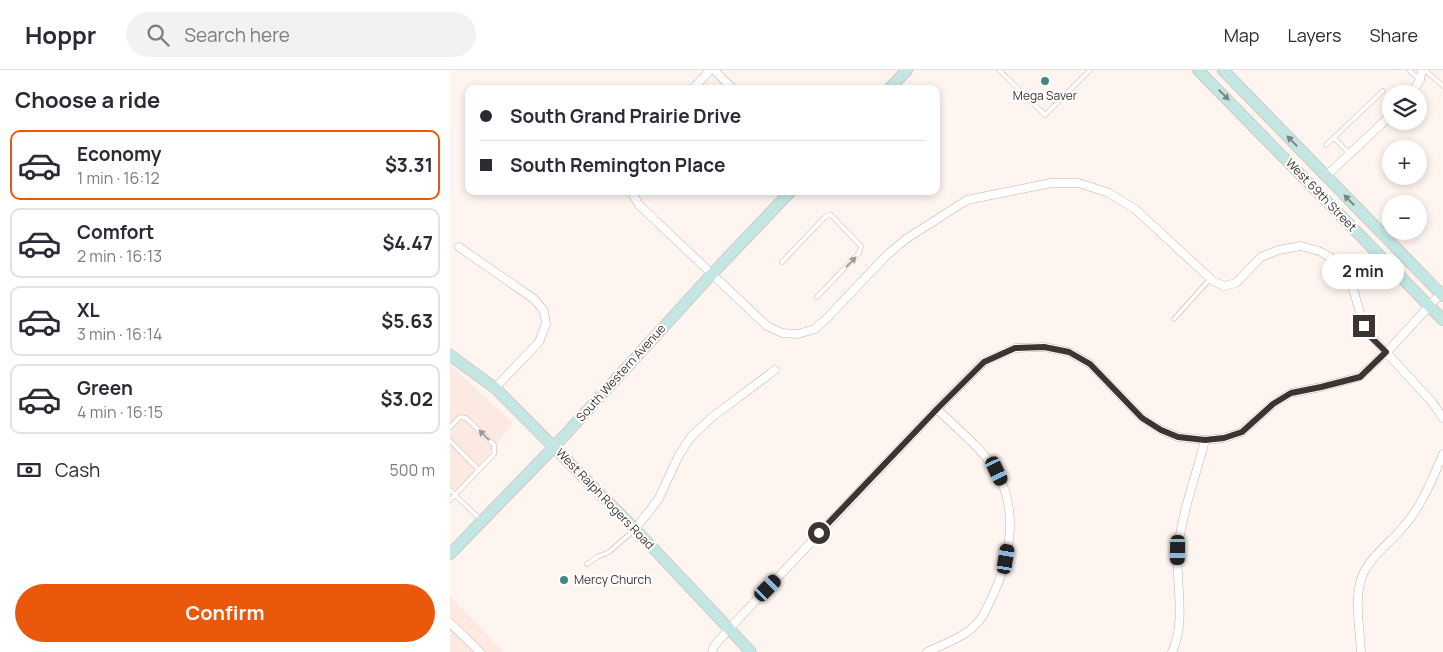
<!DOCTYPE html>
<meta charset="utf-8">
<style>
body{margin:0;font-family:Manrope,sans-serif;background:#f2f2f3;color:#2b2b33;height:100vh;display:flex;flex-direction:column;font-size:19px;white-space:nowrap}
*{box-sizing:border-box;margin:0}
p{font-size:16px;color:#7c7c81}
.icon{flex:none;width:28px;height:28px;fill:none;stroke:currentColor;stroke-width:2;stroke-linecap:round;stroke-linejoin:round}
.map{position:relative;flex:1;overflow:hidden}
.sheet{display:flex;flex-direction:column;background:#fff;width:450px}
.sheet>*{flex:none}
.guide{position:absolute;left:15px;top:15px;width:475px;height:110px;border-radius:10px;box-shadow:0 2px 8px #0003;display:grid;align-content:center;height:110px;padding:0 15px;background:#fff}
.tools{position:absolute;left:932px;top:15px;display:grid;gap:10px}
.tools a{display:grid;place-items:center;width:45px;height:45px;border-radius:50%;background:#fff;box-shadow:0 2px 8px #0003;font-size:25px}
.end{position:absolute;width:22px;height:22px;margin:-11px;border:6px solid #3d3430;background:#fff;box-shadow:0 0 0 2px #fff}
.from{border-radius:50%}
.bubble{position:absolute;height:35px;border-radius:18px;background:#fff;box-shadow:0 2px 8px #0003;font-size:16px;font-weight:700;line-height:35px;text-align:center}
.car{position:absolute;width:15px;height:30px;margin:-15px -8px;border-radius:6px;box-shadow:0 0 4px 1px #0007;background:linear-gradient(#222 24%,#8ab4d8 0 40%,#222 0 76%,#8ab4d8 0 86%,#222 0)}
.guide b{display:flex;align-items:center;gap:18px;height:48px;font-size:19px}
.guide b+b{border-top:1px solid #e1e1e2}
.guide i{width:12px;height:12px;background:#2b2b33}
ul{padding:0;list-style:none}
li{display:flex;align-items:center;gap:15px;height:70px;margin:0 10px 8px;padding:0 5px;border:2px solid #e1e1e2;border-radius:10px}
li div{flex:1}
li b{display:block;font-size:19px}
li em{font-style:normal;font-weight:700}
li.current{border-color:#ea580c}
li>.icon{width:45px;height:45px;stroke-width:1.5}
h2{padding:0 15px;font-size:22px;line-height:60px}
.pay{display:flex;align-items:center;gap:12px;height:55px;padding:0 15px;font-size:19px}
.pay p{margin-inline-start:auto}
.button{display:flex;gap:10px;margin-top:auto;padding:10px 15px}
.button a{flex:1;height:58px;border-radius:30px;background:#ea580c;color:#fff;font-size:20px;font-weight:700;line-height:58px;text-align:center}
header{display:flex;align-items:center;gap:30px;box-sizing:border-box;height:70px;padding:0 25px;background:#fff;border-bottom:1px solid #e1e1e2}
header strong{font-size:24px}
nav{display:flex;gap:28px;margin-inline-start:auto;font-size:18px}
.search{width:350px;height:45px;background:#f2f2f3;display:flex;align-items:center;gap:12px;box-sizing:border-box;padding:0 18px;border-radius:28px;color:#7c7c81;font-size:19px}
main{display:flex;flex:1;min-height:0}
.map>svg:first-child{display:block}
.built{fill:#fce9e1}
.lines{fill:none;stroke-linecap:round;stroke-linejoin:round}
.lane-casing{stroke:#c7b0a7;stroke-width:5}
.street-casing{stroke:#c7b0a7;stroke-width:9}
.secondary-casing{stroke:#c7b0a7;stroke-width:12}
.lane{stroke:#fff;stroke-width:4}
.street{stroke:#fff;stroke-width:8}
.secondary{stroke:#c4e6e3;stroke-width:11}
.oneway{fill:#7a8481}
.oneway2{fill:#9e9a98}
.route{stroke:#3d3430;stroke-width:6}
.poi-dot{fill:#418882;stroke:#fff;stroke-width:2}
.labels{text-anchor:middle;stroke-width:4;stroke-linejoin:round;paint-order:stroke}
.poi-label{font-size:12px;fill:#3d3430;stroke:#fff}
.street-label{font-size:12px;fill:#3d3430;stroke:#fff}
</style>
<header>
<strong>Hoppr</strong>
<div class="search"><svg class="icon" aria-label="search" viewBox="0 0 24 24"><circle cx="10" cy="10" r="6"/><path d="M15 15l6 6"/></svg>Search here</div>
<nav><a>Map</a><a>Layers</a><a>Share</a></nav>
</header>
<main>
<section class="sheet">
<h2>Choose a ride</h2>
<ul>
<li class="current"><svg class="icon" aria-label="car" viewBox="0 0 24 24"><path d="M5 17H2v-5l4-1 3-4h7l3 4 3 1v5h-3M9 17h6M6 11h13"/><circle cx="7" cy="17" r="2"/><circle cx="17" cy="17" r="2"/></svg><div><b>Economy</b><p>1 min · 16:12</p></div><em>$3.31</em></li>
<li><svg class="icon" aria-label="car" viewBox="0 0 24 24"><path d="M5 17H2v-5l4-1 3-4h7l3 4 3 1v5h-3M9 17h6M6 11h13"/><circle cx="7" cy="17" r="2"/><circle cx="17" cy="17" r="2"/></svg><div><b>Comfort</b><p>2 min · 16:13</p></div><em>$4.47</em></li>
<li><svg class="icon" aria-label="car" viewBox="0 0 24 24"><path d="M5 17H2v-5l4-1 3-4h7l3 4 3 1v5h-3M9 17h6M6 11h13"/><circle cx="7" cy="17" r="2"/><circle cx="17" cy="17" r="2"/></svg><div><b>XL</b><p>3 min · 16:14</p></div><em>$5.63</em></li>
<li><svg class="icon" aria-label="car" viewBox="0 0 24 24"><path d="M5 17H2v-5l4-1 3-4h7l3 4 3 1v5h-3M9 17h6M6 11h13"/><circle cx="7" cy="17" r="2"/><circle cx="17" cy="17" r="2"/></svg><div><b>Green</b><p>4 min · 16:15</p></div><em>$3.02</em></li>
</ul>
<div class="pay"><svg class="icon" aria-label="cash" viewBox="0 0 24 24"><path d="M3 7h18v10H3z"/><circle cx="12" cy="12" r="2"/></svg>Cash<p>500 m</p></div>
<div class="button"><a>Confirm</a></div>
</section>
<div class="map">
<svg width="993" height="582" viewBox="0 0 993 582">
<rect width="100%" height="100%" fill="#fef5f1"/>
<g class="built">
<path d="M0,295L63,353L0,432Z"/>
<path d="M0,526L54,582H0Z"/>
</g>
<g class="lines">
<g class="lane-casing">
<g id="lane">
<path d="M549,0L595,45L640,0"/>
<path d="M959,0L970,10"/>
<path d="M975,0L993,16"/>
<path d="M884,68L900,84"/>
<path d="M876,75L933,21"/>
<path d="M332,192L374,148L380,144L411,176L409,183L367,227"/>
<path d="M724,249L760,209"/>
<path d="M0,357L10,347L16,348L44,375V384L5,425L0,420"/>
<path d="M0,371L29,400"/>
<path d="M0,430L5,425L30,449"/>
<path d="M137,494L147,487L159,482L183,461"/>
</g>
</g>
<g class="street-casing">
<g id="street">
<path d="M264,0L283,19"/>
<path d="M243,19L260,0"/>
<path d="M961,24L970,10L972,0"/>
<path d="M876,106L941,45"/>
<path d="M181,121L189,135L317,256L332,263L348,264L365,259L376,249L437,185L456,169L517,130L601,113H628L638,116L659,123L685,139L763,211L774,216L786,213L811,187L829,180L851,176L869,181L885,190L900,208L914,257L922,267L982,332L993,348"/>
<path d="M9,177L84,229L94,241L96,254L89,272L45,318"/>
<path d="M185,459L208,430L229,385L240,368L261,348L325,300"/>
<path d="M0,553L30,582"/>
<path d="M262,582L264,576L279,559L487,339L534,292L565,278L594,277L619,282L640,294L692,348L711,360L728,367L755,370L774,368L792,362L823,334L841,323L871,317L909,307L937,282L993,221"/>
<path d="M477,582C495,573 516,567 529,551C535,544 538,535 542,527C560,490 569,441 547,403C536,382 504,356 487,339"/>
<path d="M722,582C737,551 725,512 728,479C732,442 746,406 755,370"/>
<path d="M911,582C910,559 905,535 910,513C916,488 940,474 955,455C972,435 983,408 993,384"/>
</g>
</g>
<g class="secondary-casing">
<g id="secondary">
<path d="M748,0L993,250"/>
<path d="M773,0L993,226"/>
<path d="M439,19L457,0"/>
<path d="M0,285L45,318L185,459L301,582"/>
<path d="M0,484L104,377L261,205L341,121"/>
</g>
</g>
<use href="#lane" class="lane"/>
<use href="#street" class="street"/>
<use href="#secondary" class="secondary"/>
</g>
<defs><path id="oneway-solid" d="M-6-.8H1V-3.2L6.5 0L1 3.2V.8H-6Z" transform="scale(1.25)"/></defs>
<g class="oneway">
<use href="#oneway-solid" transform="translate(774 25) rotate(45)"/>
<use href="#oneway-solid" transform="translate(842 71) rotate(-134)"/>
<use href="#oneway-solid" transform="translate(899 130) rotate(-134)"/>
</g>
<g class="oneway2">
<use href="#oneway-solid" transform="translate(401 192) rotate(-46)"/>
<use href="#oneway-solid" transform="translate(34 365) rotate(-135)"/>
</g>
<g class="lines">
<path class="route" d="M369,463L487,339L534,292L565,278L594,277L619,282L640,294L692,348L711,360L728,367L755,370L774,368L792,362L823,334L841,323L871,317L910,307L936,282L922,268L914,256"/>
</g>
<g class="poi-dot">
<circle cx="595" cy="11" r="5"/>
<circle cx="114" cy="510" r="5"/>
</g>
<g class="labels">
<g class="poi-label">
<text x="595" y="30">Mega Saver</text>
<text x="124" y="514" text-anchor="start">Mercy Church</text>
</g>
<g class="street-label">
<text transform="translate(871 125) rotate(46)" y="4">West 69th Street</text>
<text transform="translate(171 303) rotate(-48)" y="4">South Western Avenue</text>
<text transform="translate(155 429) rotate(46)" y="4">West Ralph Rogers Road</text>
</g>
</g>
</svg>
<div class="tools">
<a><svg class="icon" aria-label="layers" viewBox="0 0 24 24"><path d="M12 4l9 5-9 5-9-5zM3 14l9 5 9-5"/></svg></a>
<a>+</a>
<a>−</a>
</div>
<i class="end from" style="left:369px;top:463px"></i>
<i class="end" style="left:914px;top:256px"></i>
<div class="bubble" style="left:872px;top:184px;width:82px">2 min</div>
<i class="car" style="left:547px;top:401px;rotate:155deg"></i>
<i class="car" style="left:728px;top:480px;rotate:181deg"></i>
<i class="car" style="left:556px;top:489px;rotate:9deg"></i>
<i class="car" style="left:318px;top:518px;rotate:44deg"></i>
<div class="guide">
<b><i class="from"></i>South Grand Prairie Drive</b>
<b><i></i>South Remington Place</b>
</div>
</div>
</main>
